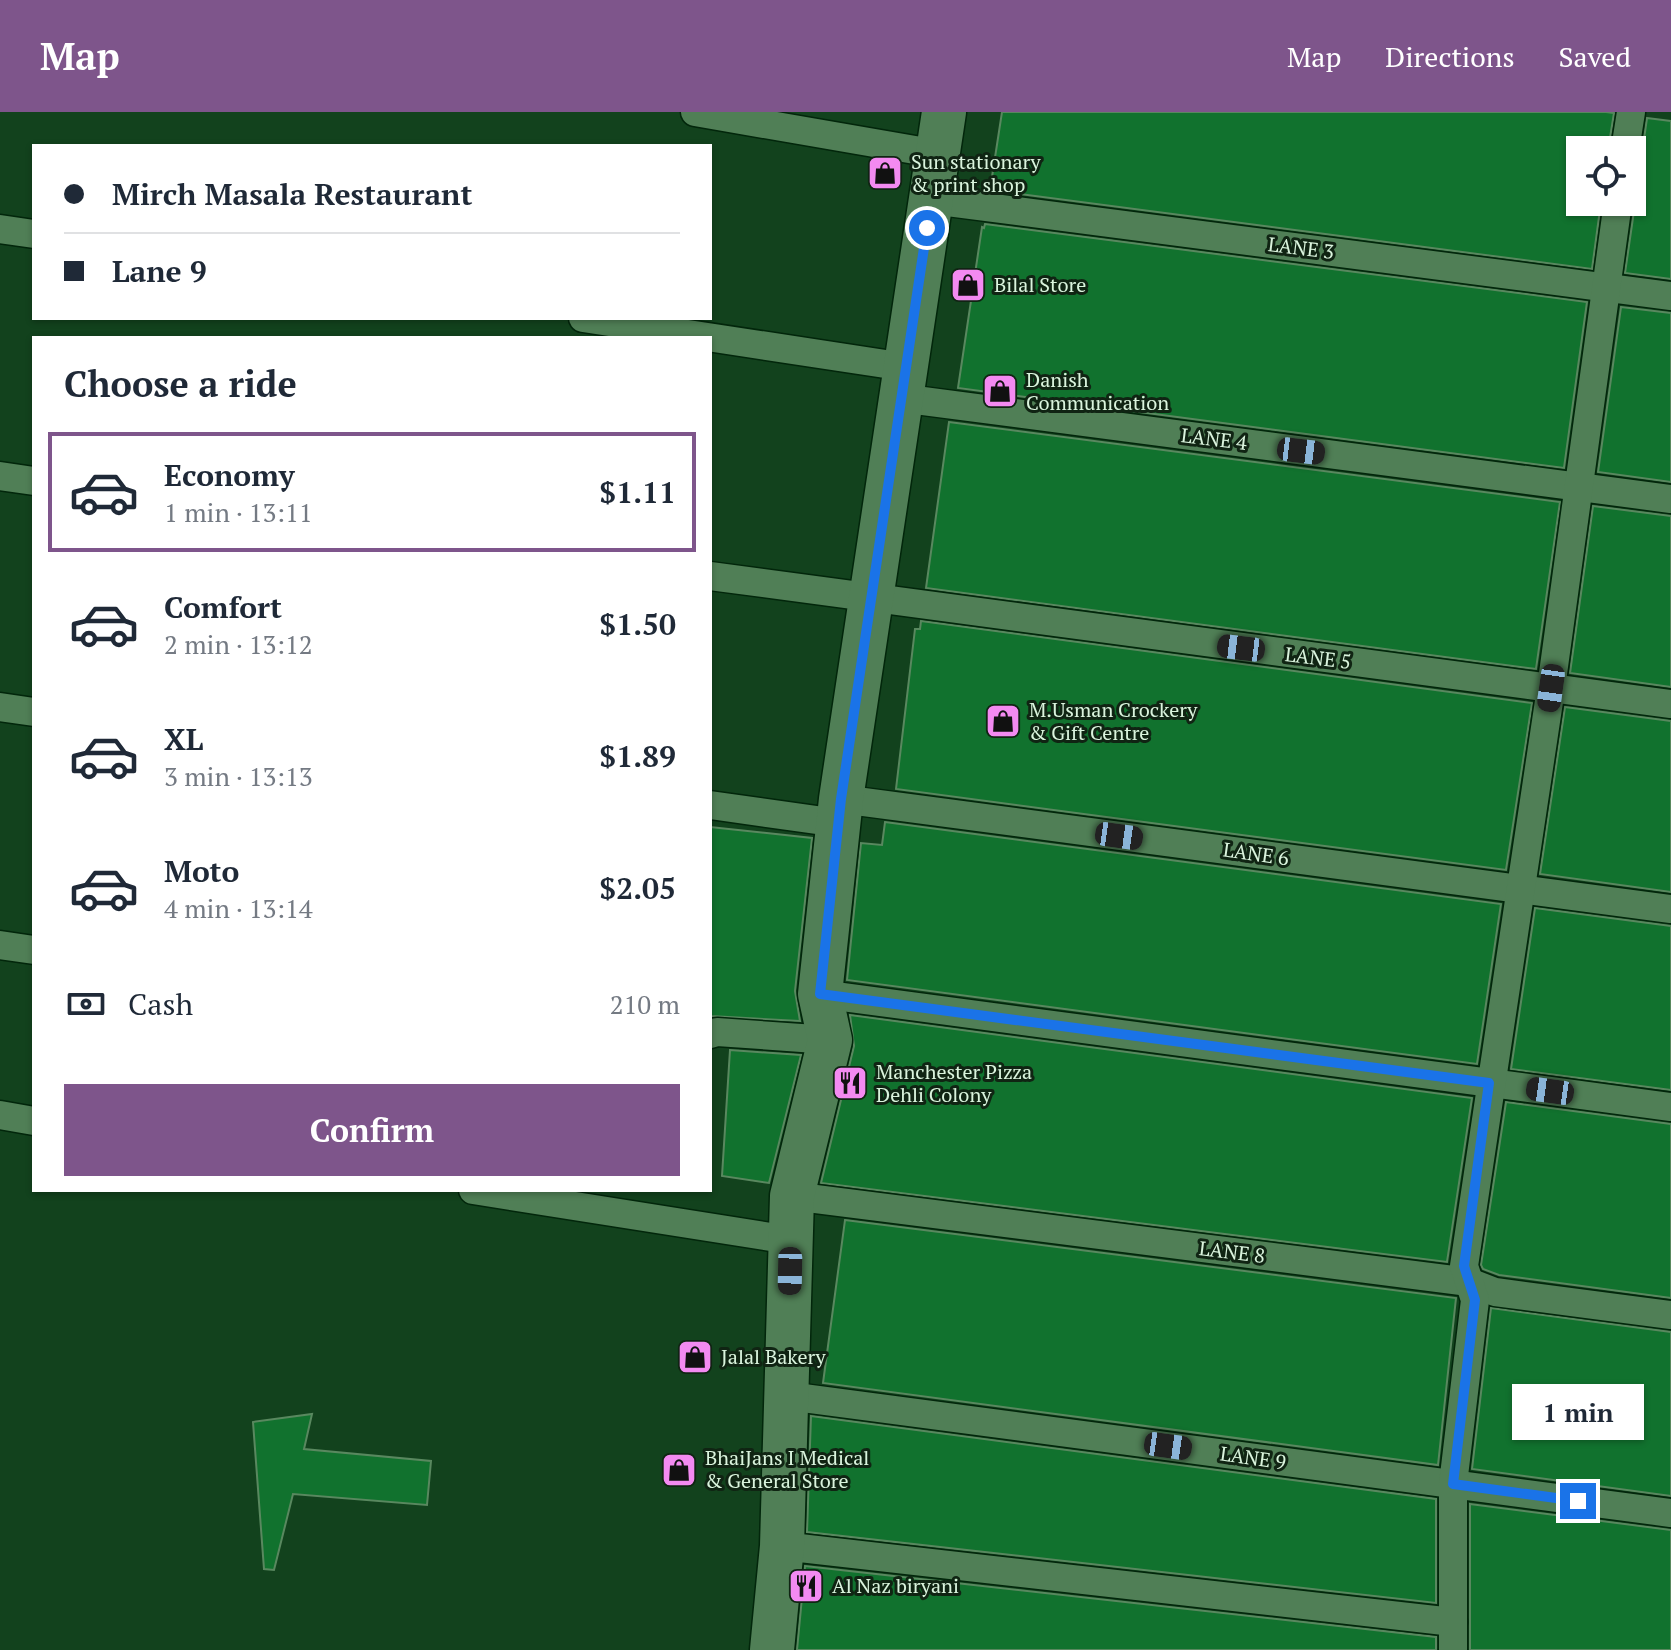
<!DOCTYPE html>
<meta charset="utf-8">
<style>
body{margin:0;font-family:"PT Serif",serif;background:#f6f6f7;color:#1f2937;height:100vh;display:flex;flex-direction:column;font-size:30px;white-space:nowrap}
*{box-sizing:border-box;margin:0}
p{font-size:26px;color:#747a83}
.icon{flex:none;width:44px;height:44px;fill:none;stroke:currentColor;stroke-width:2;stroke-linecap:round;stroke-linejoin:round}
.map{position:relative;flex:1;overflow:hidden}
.details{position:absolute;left:32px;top:224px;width:680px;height:856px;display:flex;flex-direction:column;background:#fff;border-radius:0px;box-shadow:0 2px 6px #0004}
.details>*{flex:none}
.top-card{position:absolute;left:32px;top:32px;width:680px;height:176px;border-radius:0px;box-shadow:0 2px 6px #0004;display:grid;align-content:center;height:176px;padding:0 32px;background:#fff}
.tools{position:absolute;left:1566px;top:24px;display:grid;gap:16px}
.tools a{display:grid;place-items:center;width:80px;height:80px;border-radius:0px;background:#fff;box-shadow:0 2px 6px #0004;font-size:40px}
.end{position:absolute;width:36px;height:36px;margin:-18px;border:10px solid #1a73e8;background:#fff;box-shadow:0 0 0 4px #fff}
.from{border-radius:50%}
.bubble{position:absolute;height:56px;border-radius:0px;background:#fff;box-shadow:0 2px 6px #0004;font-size:26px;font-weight:700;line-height:56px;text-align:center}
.car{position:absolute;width:24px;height:48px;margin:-24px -12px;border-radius:10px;box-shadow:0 0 6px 2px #0007;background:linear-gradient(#222 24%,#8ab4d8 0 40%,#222 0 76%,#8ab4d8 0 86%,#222 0)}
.top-card b{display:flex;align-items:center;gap:28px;height:76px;font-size:30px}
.top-card b+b{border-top:2px solid #e0e1e3}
.top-card i{width:20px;height:20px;background:#1f2937}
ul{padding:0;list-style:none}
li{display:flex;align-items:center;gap:24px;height:120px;margin:0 16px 12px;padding:0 16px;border:4px solid transparent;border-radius:0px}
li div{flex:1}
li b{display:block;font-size:30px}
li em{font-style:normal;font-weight:700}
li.on{border-color:#7e558b}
li>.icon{width:72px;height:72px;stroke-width:1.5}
h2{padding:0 32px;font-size:36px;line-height:96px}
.pay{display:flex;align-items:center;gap:20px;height:88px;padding:0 32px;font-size:30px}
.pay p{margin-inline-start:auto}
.primary-button{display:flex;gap:16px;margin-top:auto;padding:16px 32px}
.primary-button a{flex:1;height:92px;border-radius:0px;background:#7e558b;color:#fff;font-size:32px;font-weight:700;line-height:92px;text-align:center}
header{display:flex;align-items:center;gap:48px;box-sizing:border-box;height:112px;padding:0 40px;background:#7e558b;color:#fff}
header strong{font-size:38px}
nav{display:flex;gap:44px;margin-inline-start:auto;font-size:28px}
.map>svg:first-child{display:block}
.building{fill:#11722e;stroke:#59885f;stroke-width:2}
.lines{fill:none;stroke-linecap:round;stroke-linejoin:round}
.lane-casing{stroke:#02260b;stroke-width:31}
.street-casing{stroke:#02260b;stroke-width:47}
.lane{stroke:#507f56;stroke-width:28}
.street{stroke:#507f56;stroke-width:44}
.route{stroke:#1a73e8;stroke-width:10}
.labels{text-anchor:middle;stroke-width:6;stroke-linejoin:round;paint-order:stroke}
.poi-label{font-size:20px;fill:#daf4dd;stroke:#102413;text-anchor:start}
.street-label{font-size:20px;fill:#daf4dd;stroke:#102413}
</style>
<header>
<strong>Map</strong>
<nav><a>Map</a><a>Directions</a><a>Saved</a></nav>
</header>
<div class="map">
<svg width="1671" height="1538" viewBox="0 0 1671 1538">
<rect width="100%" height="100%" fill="#12421d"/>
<g class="building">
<path d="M1002,0H1606L1614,1L1608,38H1580V90H1601L1592,157L990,78Z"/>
<path d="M1647,6L1671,9V167L1625,161L1635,92L1632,81V53L1642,41Z"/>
<path d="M985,112L1587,190L1564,356L958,276L982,115L984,116Z"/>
<path d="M1621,195L1671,201V370L1598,360Z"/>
<path d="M949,310L1560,390L1536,557L926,476Z"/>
<path d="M1593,394L1671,404V575L1570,561Z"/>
<path d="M921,509L1532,591L1506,758L896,677L915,517H920Z"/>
<path d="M1565,595L1671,609V780L1540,762Z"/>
<path d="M885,710L1501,792L1477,952L847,868L861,731L882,733Z"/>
<path d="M710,715L812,726L795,879L800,909L710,904Z"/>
<path d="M1535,796L1671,814V978L1511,957Z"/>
<path d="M850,903L1472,986L1447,1150L821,1071L854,934Z"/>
<path d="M730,938L801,943L769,1071L722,1064Z"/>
<path d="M1506,990L1671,1012V1186L1499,1163L1483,1157L1481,1153Z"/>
<path d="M845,1108L1456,1186L1438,1353L823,1271Z"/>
<path d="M1491,1196L1671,1220V1384L1472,1357Z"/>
<path d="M312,1302L304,1337L431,1349L427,1393L293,1382L274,1458L264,1457L253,1310Z"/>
<path d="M811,1304L1436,1387V1491L807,1420Z"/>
<path d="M1470,1392L1671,1418V1538H1470Z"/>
<path d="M805,1454L1436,1525V1538H797Z"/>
</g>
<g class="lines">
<g class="lane-casing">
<g id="lane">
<path d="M695,0L938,42"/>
<path d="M1625,38L1631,0"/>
<path d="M932,88L1671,184"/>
<path d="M0,117L34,122"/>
<path d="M583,206L905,255"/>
<path d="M900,286L1671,387"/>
<path d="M0,364L34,369"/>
<path d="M710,464L1671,592"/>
<path d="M0,595L34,600"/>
<path d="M841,687L1671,797"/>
<path d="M710,693L838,711"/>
<path d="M0,833L34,838"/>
<path d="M820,882L1671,995"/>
<path d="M710,922L717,920L830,928"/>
<path d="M0,1003L34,1009"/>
<path d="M473,1078L790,1128"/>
<path d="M792,1084L1469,1170L1495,1180L1671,1203"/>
<path d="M788,1284L1671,1401"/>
<path d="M782,1434L1453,1510"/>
<path d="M1453,1538V1372L1475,1188L1464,1154L1551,576L1618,90"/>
</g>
</g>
<g class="street-casing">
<path id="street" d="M772,1538L782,1434L792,1084L830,928L820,882L841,687L944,0"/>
</g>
<use href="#lane" class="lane"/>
<use href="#street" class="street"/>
</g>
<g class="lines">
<path class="route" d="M927,116L841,687L820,882L1489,971L1464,1154L1475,1188L1453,1372L1578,1389"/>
</g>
<defs>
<g id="shop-square" transform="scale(1.8)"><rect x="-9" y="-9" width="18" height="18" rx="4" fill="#f38af1" stroke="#102413"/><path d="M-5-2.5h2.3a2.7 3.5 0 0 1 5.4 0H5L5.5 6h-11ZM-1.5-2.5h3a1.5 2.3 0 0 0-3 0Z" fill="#111"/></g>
<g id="restaurant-square" transform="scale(1.8)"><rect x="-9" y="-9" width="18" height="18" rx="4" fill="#f38af1" stroke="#102413"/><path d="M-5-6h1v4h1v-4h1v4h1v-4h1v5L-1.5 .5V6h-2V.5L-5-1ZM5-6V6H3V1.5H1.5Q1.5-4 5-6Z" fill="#111"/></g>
</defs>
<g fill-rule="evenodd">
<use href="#shop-square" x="885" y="61"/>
<use href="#shop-square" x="968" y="173"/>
<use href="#shop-square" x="1000" y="279"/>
<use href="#shop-square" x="1003" y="609"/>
<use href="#restaurant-square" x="850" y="971"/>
<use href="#shop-square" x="695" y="1245"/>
<use href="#shop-square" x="679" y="1358"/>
<use href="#restaurant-square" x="806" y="1474"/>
</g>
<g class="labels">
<g class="poi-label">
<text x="911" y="57">Sun stationary<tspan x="911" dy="23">&amp; print shop</tspan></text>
<text x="994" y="180">Bilal Store</text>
<text x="1026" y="275">Danish<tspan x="1026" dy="23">Communication</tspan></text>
<text x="1029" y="605">M.Usman Crockery<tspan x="1029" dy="23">&amp; Gift Centre</tspan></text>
<text x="876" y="967">Manchester Pizza<tspan x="876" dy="23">Dehli Colony</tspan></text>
<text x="721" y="1252">Jalal Bakery</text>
<text x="705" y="1353">BhaiJans I Medical<tspan x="705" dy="23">&amp; General Store</tspan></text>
<text x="832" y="1481">Al Naz biryani</text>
</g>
<g class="street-label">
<text transform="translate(1301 136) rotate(7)" y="7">LANE 3</text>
<text transform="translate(1214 327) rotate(7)" y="7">LANE 4</text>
<text transform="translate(1318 546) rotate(7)" y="7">LANE 5</text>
<text transform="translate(1256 742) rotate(8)" y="7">LANE 6</text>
<text transform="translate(1232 1140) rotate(7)" y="7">LANE 8</text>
<text transform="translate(1253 1346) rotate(8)" y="7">LANE 9</text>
</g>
</g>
</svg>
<div class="tools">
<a><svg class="icon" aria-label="locate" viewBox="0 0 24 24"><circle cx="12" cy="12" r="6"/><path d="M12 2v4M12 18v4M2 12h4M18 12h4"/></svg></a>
</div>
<i class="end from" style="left:927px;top:116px"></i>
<i class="end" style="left:1578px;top:1389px"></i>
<div class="bubble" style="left:1512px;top:1272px;width:132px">1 min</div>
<i class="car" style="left:1301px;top:339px;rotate:97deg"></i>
<i class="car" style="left:1241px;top:536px;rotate:277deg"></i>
<i class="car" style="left:1551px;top:576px;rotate:188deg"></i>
<i class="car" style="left:1119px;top:724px;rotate:98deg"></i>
<i class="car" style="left:1550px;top:979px;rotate:278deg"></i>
<i class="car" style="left:790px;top:1159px;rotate:181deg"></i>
<i class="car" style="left:1168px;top:1334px;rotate:98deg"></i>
<div class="top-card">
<b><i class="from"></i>Mirch Masala Restaurant</b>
<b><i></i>Lane 9</b>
</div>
<section class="details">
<h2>Choose a ride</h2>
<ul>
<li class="on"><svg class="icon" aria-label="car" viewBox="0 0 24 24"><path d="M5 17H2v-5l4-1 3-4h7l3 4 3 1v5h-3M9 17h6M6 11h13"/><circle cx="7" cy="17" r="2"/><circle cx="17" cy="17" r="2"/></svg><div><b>Economy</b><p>1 min · 13:11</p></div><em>$1.11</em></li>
<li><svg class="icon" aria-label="car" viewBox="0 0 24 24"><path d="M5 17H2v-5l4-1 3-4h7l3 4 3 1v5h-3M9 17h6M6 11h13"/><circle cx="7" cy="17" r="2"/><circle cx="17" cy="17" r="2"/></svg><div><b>Comfort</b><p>2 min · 13:12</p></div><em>$1.50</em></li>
<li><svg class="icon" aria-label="car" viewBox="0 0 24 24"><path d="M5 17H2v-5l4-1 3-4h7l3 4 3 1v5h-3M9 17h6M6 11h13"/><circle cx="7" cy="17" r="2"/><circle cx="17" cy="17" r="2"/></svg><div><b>XL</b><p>3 min · 13:13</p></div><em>$1.89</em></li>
<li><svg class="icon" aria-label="car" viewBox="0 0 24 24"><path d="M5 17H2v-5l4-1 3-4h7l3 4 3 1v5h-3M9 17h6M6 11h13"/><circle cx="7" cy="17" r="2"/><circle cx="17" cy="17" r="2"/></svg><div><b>Moto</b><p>4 min · 13:14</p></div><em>$2.05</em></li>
</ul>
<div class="pay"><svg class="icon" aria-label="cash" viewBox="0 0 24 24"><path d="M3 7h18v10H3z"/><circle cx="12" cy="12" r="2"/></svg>Cash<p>210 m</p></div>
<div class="primary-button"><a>Confirm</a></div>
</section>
</div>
